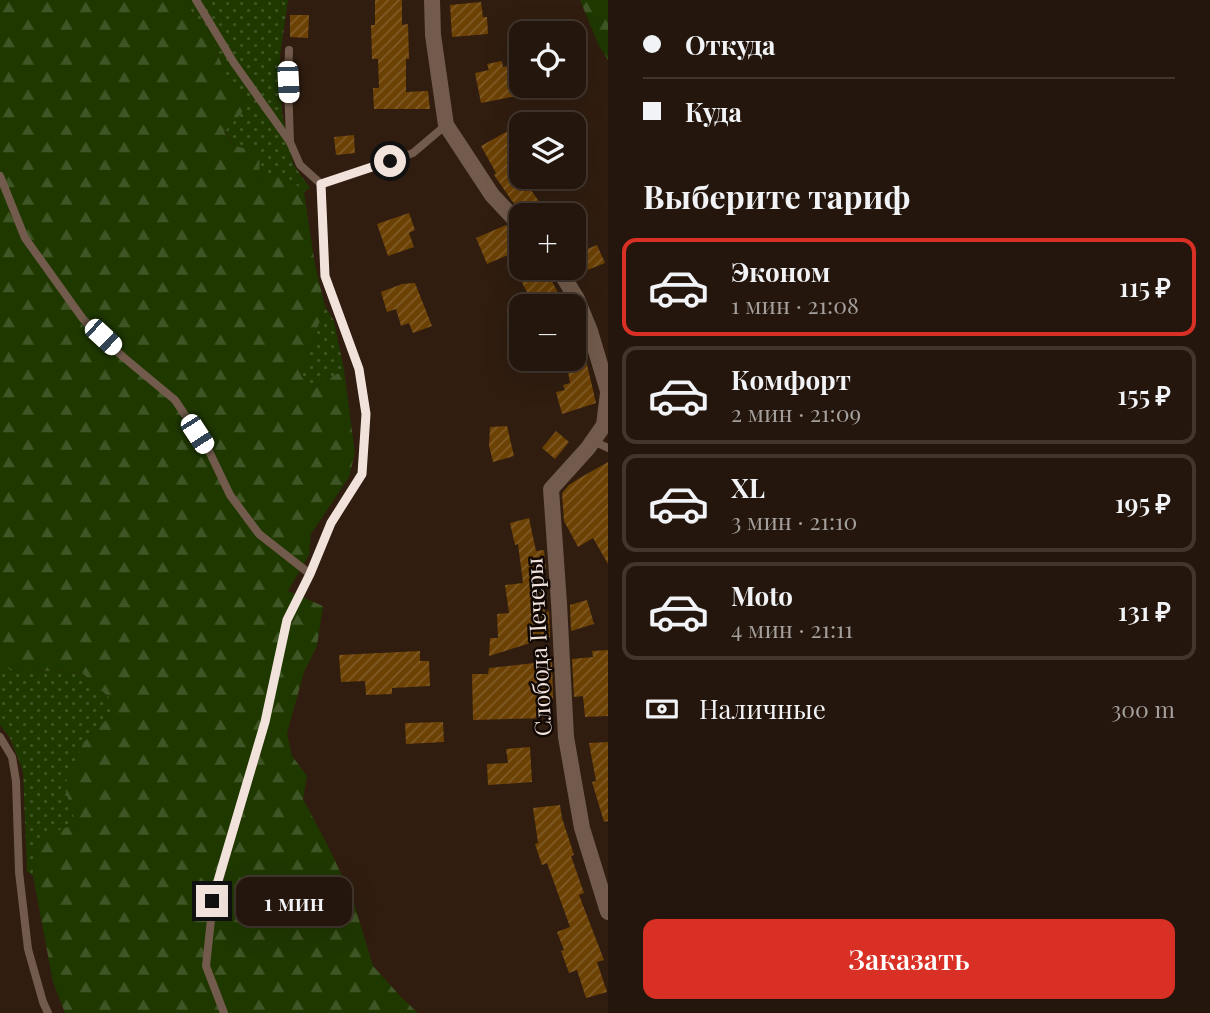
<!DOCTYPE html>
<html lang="ru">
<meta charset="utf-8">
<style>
body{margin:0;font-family:"Playfair Display",serif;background:#2c1f15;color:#f1f3f6;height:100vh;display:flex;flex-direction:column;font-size:26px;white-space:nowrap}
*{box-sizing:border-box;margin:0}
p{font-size:23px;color:#a39f9d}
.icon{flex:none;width:38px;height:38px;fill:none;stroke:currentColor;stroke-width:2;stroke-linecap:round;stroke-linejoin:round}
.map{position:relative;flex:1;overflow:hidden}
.drawer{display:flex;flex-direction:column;background:#24160c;width:602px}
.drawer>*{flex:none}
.banner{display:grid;align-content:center;height:154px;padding:0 35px;background:#24160c}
.tools{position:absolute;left:509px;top:21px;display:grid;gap:14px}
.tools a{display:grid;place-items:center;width:77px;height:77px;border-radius:14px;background:#24160c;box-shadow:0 7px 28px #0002,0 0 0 2px #41352d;font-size:35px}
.end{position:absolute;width:32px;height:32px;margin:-16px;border:9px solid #f1e3db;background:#111;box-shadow:0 0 0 4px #111}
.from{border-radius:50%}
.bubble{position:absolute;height:49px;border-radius:14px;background:#24160c;box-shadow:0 7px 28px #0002,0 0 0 2px #41352d;font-size:23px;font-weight:600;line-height:49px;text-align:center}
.car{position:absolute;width:21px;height:42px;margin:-21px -10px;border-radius:9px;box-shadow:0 0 5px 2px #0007;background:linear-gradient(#fff 24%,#345 0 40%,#fff 0 76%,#345 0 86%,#fff 0)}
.banner b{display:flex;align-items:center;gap:24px;height:66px;font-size:26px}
.banner b+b{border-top:2px solid #41352d}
.banner i{width:18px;height:18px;background:#f1f3f6}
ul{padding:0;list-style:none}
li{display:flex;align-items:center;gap:21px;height:98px;margin:0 14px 10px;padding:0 21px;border:4px solid #41352d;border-radius:14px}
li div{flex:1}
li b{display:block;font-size:26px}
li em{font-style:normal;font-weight:600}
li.on{border-color:#d93025}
li>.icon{width:63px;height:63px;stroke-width:1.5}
h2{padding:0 35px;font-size:32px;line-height:84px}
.pay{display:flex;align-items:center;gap:18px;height:77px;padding:0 35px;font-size:26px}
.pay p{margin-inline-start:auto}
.action{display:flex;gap:14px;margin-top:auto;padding:14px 35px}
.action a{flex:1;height:80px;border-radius:14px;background:#d93025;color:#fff;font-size:28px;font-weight:600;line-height:80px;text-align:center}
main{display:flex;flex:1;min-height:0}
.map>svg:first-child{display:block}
.grass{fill:url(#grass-dots)}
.forest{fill:url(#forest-firs)}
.building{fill:url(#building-hatch)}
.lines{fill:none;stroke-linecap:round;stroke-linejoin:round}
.service{stroke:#725b4c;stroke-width:8}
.minor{stroke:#725b4c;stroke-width:16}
.route{stroke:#f1e3db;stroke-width:9}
.labels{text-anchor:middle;stroke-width:5;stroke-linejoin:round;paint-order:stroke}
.street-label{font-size:23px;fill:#f1e3db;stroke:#120905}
</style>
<main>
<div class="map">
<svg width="608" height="1013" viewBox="0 0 608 1013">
<defs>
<pattern id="grass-dots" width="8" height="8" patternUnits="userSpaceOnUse" patternTransform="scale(1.75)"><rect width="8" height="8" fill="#1f3800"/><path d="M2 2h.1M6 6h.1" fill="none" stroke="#405525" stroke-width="1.8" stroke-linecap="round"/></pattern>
<pattern id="forest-firs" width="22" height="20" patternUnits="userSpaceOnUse" patternTransform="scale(1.75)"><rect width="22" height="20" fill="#1f3800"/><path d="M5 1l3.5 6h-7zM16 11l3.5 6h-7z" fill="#405525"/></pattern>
<pattern id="building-hatch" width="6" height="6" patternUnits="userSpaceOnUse" patternTransform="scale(1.75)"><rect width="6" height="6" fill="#6c4104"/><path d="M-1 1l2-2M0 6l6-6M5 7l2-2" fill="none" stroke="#815c28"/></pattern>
</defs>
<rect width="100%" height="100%" fill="#301d10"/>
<g class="grass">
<path d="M187,0H288L280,55L282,113L293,164L310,188L304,192L282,173L259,177L224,131L242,113L244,95L225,73L207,27L193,15Z"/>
<path d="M325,306L334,321L344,370L314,387L301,376Z"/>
<path d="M0,668L82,673L112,700L110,716L84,742L76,824L38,839L33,876L27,871L23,771L10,738L0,725Z"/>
</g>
<g class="forest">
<path d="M0,0H187L193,15L207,27L225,73L244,95L242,113L224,132L235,146L260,152L259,177L282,173L304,192L315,265L325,306L301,376L314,387L344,370L355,453L349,477L311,534L309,555L288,591L323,606L317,646L304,672L287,733L292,756L307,776L303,799L329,848L352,897L373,966L402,998L418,1013H65L53,982L33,876L38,838L76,824L64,786L84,742L110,716L112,700L82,673L0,668Z"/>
<path d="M580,0H608V60L599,46Z"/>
</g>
<g class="building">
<path d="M375,0H402V25L408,24L409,59H406V92L428,91L430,109H374L373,88H379L378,59H372L371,25H375Z"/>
<path d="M481,2L483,17H487L488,34L452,37L450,5Z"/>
<path d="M290,15H309L308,38L290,37Z"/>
<path d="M502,61L503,67L514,65L521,95L481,103L475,73L489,70L487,64Z"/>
<path d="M522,123V177H542L528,186L543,207L531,215H525L512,201L494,175L496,173L481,146Z"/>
<path d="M354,135L355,153L336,155L334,137Z"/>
<path d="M409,213L415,230L409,233L414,247L388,256L377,224Z"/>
<path d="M506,225L515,235L522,237V268H545L565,306H534L508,255L487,264L476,238Z"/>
<path d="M597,245L605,263L585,271L577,253Z"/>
<path d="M415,283L432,326L413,333L409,323L401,326L396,309L387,312L381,292L402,284Z"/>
<path d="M586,360L596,403L562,414L556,392L565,390L563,385L570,383L567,365Z"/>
<path d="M507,426L514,456L493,462L489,446L490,427Z"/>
<path d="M556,431L569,442L555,459L542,448Z"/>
<path d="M608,462V564L593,538L578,547L564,521L562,493L569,485L578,479Z"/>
<path d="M529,518L536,551L544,550L546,569L540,570L545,613L549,611L550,637L489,656L490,638H498L497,614L509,613L505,585L523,583L518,544L515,545L510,523Z"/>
<path d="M587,600L594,624L571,631L570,605Z"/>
<path d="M608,650V716L585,717L583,696L574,697L572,659L593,657L592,651Z"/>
<path d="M420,651V661H429L430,686L392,688V694L366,695L365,681L341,682L339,655Z"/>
<path d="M552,661L553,699H547L548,718L473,720L472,674H488L489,668Z"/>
<path d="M443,722L444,742L406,744L405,723Z"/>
<path d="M608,742V821L604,822L592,782L596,781L589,743Z"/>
<path d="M530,747L532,782L488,785L487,764L508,763L506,749Z"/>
<path d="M560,805L562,818L574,855L571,856L584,893L579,895L604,960L597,962L607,992L586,998L577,970L569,973L561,951L564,950L557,932L570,927L547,863L542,865L535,844L538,843L533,808Z"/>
</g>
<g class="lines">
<g class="service">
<path d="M196,0L234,63L290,142L300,165L321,184L325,277L359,369L366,414L362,474L331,523L310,574L287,620L265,722L213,901L206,966L224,1013"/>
<path d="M289,50L288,82L290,142"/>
<path d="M0,176L25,238L83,319L122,356L175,400L209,451L230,495L259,534L310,574"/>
<path d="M321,184L413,153L446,125"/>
<path d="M593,441L608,448"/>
<path d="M0,737L12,757L16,781L19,872L28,949L43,1002L48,1013"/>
</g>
<g class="minor">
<path d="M432,0L433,35L446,125L492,195L522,227"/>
<path d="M558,268L577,299L590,331L608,391"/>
<path d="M608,393L604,425L588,448L551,489L559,603L566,737L582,828L608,912"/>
</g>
</g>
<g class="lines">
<path class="route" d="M212,901L265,722L287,620L310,574L331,523L362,474L366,414L359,369L325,276L321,184L390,161"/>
</g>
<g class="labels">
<g class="street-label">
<text transform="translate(539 647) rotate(-93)" y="8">Слобода Печеры</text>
</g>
</g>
</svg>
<div class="tools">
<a><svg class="icon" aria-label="locate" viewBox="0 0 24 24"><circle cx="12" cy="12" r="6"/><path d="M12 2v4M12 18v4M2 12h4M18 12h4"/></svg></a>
<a><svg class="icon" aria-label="layers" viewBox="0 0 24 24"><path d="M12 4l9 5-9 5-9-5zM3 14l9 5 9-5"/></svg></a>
<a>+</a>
<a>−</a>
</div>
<i class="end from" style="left:390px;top:161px"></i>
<i class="end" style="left:212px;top:901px"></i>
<div class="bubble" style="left:236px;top:877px;width:116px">1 мин</div>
<i class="car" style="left:288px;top:82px;rotate:177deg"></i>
<i class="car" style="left:103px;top:337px;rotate:133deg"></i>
<i class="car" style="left:197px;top:434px;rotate:147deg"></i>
</div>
<section class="drawer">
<div class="banner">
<b><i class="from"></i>Откуда</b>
<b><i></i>Куда</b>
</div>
<h2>Выберите тариф</h2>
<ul>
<li class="on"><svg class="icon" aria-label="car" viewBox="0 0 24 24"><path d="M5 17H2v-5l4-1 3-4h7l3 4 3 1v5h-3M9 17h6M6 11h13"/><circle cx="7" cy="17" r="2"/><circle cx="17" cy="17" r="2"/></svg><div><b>Эконом</b><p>1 мин · 21:08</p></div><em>115 ₽</em></li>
<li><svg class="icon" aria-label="car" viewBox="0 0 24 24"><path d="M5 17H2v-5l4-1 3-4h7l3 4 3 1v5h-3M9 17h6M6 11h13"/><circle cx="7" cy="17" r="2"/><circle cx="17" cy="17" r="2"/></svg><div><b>Комфорт</b><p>2 мин · 21:09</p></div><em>155 ₽</em></li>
<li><svg class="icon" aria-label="car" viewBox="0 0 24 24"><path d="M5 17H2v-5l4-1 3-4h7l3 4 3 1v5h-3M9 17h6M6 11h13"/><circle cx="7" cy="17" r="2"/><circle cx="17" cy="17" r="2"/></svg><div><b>XL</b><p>3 мин · 21:10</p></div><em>195 ₽</em></li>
<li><svg class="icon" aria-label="car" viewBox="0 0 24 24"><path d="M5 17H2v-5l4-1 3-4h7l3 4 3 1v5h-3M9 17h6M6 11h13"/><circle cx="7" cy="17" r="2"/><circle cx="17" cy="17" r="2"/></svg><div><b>Moto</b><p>4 мин · 21:11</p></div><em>131 ₽</em></li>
</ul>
<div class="pay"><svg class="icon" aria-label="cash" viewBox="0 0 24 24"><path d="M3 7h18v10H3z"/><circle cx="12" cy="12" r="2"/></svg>Наличные<p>300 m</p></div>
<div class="action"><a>Заказать</a></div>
</section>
</main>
